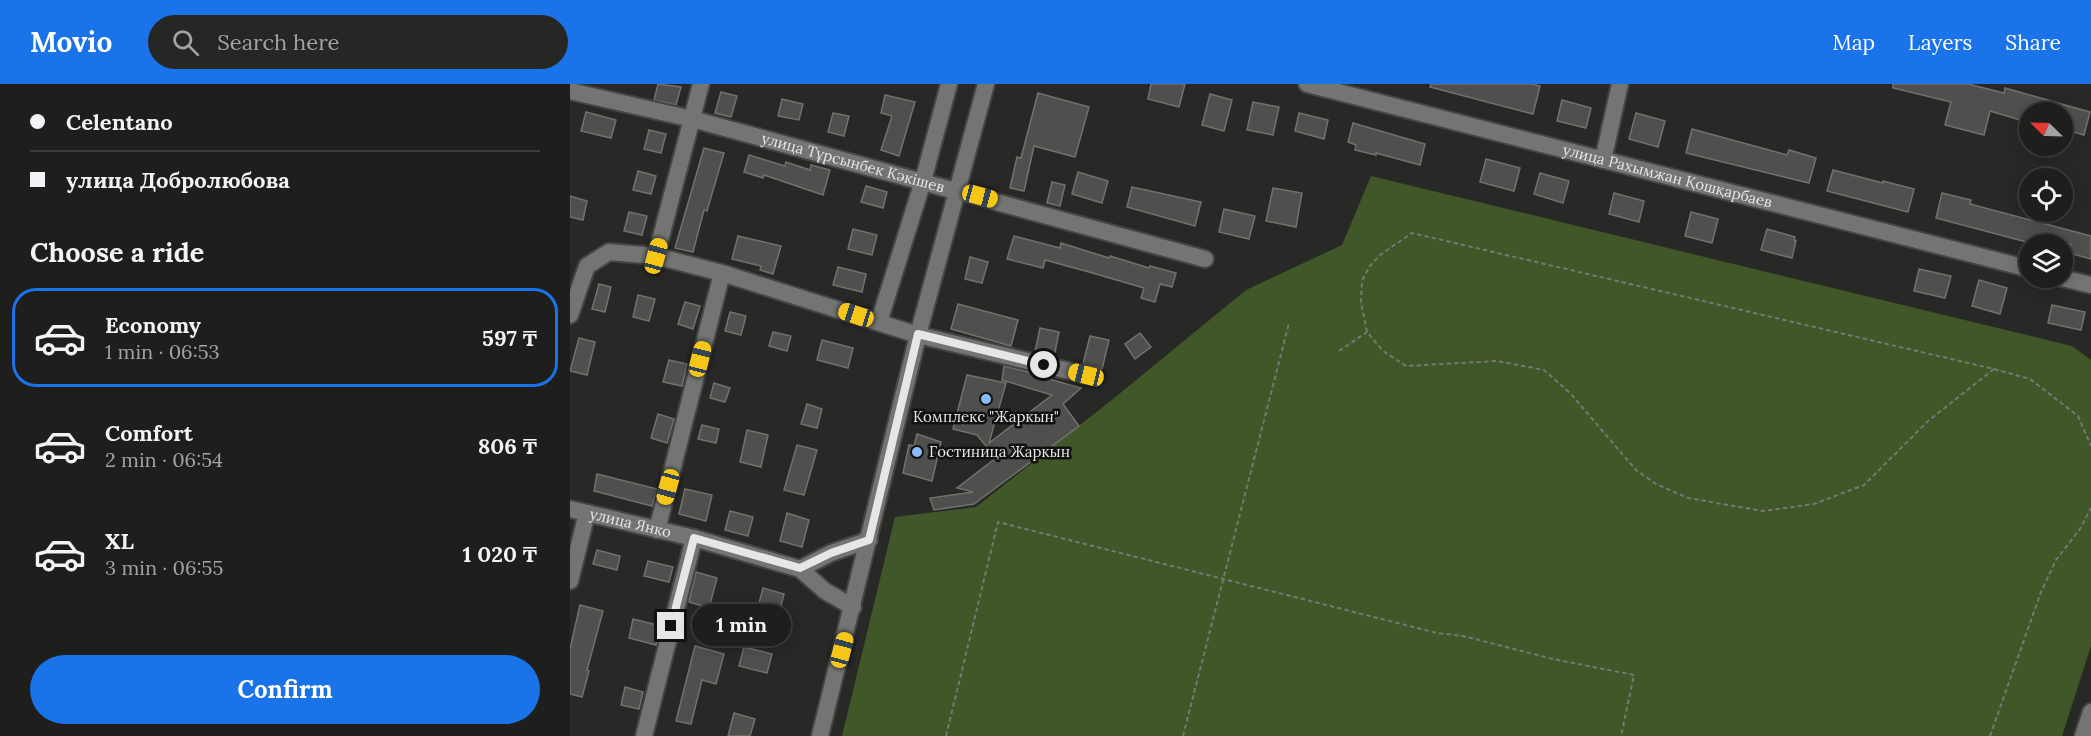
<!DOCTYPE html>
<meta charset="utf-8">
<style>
body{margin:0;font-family:Lora,serif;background:#262725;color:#f1f3f6;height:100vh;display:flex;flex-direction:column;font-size:22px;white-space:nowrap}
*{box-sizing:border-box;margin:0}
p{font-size:20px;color:#a1a2a3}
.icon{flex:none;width:33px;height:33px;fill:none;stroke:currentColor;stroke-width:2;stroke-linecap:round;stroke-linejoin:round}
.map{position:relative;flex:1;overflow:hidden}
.panel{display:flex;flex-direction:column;background:#1e1f1c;width:570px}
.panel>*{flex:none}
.guide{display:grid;align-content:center;height:132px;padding:0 30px;background:#1e1f1c}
.needle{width:39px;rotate:293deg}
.fabs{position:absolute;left:1449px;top:18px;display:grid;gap:12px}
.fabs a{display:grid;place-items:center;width:54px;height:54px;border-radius:50%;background:#1e1f1c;box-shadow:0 3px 15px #0003,0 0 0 2px #3c3d3b;font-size:30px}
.end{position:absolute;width:27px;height:27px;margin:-14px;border:8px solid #e6e7e5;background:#111;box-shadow:0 0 0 3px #111}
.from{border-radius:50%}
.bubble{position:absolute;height:42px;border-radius:21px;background:#1e1f1c;box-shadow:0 3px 15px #0003,0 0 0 2px #3c3d3b;font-size:20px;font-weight:700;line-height:42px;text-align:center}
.car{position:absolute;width:18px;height:36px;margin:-18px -9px;border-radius:8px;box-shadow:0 0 4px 2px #0007;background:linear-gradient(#f5c518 24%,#345 0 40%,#f5c518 0 76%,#345 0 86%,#f5c518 0)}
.guide b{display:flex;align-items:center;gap:21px;height:57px;font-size:22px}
.guide b+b{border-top:2px solid #3c3d3b}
.guide i{width:15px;height:15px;background:#f1f3f6}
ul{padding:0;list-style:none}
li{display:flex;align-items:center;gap:18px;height:99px;margin:0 12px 9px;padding:0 18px;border:3px solid transparent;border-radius:24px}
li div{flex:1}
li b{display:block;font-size:22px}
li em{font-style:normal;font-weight:700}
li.active{border-color:#1a73e8}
li>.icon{width:54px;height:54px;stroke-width:1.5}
h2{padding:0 30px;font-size:27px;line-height:72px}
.action{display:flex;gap:12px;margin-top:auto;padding:12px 30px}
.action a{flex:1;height:69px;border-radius:36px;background:#1a73e8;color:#fff;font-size:24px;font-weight:700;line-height:69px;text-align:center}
header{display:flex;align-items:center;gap:36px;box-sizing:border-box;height:84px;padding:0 30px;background:#1a73e8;color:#fff}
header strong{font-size:28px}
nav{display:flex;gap:33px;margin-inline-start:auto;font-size:21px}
.search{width:420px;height:54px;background:#262725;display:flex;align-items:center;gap:15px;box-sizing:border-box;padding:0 21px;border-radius:33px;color:#a1a2a3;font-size:22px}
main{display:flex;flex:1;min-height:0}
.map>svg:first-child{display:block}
.green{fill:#405728}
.building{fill:#4f504d;stroke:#70726e;stroke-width:1.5}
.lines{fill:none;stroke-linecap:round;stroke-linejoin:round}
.minor-casing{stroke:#434542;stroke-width:20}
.path{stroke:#777875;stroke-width:2;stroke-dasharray:4.5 3;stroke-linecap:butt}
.minor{stroke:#737572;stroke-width:16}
.route{stroke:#e6e7e5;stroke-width:8}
.poi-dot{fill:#89bafc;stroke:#111210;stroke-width:2}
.labels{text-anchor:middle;stroke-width:5;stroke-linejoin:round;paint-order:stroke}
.street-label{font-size:15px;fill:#e6e7e5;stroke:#111210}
.poi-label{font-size:15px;fill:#e6e7e5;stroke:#111210}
</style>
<header>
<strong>Movio</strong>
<div class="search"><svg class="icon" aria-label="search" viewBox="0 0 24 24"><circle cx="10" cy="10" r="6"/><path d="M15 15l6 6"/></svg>Search here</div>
<nav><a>Map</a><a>Layers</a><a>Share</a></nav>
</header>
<main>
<section class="panel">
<div class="guide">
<b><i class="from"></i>Celentano</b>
<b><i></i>улица Добролюбова</b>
</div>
<h2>Choose a ride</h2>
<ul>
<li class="active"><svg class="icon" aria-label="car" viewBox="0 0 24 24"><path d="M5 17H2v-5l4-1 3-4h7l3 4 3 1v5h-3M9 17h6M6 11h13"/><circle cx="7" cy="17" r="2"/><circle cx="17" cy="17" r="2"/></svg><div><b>Economy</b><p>1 min · 06:53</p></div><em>597 ₸</em></li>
<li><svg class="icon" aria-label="car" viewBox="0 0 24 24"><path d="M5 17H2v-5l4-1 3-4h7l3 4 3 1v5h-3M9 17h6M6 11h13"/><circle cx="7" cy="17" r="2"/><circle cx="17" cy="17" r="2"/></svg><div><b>Comfort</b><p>2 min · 06:54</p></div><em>806 ₸</em></li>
<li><svg class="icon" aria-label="car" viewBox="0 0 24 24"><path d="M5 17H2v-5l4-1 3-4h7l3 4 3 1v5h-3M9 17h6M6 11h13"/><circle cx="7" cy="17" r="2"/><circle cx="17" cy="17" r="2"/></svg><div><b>XL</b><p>3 min · 06:55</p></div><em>1 020 ₸</em></li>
</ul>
<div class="action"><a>Confirm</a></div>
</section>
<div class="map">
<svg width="1521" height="652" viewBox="0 0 1521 652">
<rect width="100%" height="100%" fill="#282926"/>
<path class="green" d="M801,92L1502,262L1521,276V562L1492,652H272L325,433L406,423L543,315L676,206L772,161Z"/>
<g class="building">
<path d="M88,0L111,3L106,21L84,16Z"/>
<path d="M581,0H615L609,23L578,15Z"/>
<path d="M861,0H962L970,2L963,30L860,3Z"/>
<path d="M1323,0H1398L1434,9L1435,4L1520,28L1514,51L1492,45V28H1460V39L1420,27L1414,51L1375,41L1381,18L1323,4Z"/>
<path d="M151,8L167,12L161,33L145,29Z"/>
<path d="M468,9L519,23L505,73L464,62L454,107L440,104L447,73L451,74Z"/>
<path d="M640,10L662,16L654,47L632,41Z"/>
<path d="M315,11L345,18L329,72L311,66L322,32L311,29Z"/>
<path d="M212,15L233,20L229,36L208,32Z"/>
<path d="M992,16L1021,24L1016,44L987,37Z"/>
<path d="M683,18L709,23L703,51L677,46Z"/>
<path d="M16,28L46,36L41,54L11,47Z"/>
<path d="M263,29L279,32L274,52L258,48Z"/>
<path d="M729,29L758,36L754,55L725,47Z"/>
<path d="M1066,29L1095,37L1088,63L1059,55Z"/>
<path d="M783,39L855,60L850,81L806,69V71L785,66L786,61L778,58Z"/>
<path d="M1122,45L1217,71L1219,66L1246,74L1239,99L1116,69Z"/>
<path d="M79,46L96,50L91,69L74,65Z"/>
<path d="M134,64L154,69L137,127L134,126L123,168L105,164Z"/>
<path d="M179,71L215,82L216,78L240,86L241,81L260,86L253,111L194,91L193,94L174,88Z"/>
<path d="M916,75L950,84L944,107L910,98Z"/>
<path d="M1263,86L1313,99V97L1344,105L1338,128L1257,107Z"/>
<path d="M68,87L86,92L81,110L63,106Z"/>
<path d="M508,88L538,97L532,119L502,110Z"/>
<path d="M970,89L999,97L993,119L964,110Z"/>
<path d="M482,98L495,101L490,122L477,119Z"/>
<path d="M296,102L317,108L313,124L291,118Z"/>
<path d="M562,103L631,118L625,142L557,123Z"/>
<path d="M703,104L732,109L726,143L696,137Z"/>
<path d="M1044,109L1074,117L1069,138L1039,130Z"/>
<path d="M1372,109L1401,116L1400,120L1521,152V175L1499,169L1501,160H1464L1366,134Z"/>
<path d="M0,112L17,117L13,136L0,133Z"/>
<path d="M654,125L685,132L679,155L649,148Z"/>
<path d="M59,128L77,132L72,151L54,147Z"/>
<path d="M1121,128L1148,135L1142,159L1115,152Z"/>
<path d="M283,145L307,151L302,171L278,165Z"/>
<path d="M1197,145L1225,153L1224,156L1226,157L1222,174L1191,166Z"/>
<path d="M168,152L211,162L203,190L190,186L191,182L162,175Z"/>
<path d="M444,152L490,164L491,159L539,174L540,172L579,184L580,182L606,189L602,203L590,200L585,218L571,214L574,204L519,188L475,176L473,184L437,175Z"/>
<path d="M400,173L418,178L412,199L395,195Z"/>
<path d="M268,183L296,190L292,208L263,201Z"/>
<path d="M1349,185L1381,192L1375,214L1344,207Z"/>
<path d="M1409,196L1437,204L1430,230L1402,222Z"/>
<path d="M29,200L41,203L35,228L22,225Z"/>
<path d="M68,211L85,215L79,237L63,233Z"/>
<path d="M115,218L130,222L123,245L108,240Z"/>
<path d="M388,220L448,236L441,262L381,245Z"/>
<path d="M1482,221L1515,228L1511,246L1478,239Z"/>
<path d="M160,228L176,232L171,251L155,247Z"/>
<path d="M470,244L489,248L484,273L465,268Z"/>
<path d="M203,248L221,252L217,267L199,262Z"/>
<path d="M570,249L581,263L565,275L555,260Z"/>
<path d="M520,252L539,256L532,285L513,280Z"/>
<path d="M9,254L25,258L17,291L0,287Z"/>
<path d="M252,256L283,264L278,284L247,276Z"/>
<path d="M99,276L117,280L112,302L93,298Z"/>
<path d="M434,282L479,293V295L511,304L493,320L509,342L404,420L364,426L360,414L403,408L387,404L426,374L407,351L383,345L397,291L436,299L419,359L482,311L432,296Z"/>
<path d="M144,299L160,304L155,318L140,314Z"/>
<path d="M237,320L252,325L247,344L231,340Z"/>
<path d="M88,330L104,335L97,359L81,354Z"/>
<path d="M132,341L149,345L146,359L128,355Z"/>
<path d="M177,346L198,351L191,383L170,378Z"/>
<path d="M347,350L371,358L362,397L333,389L339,361L344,362Z"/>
<path d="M227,361L247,366L234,411L214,406Z"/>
<path d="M27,390L87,405L82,422L24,407Z"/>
<path d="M115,405L142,411L136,437L109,430Z"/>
<path d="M160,427L183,433L178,452L155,446Z"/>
<path d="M217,429L239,436L232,463L210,457Z"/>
<path d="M27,466L50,472L47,486L23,480Z"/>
<path d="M78,477L103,483L99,498L74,492Z"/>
<path d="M126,488L147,494L139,524L119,518Z"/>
<path d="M193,504L214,510L208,533L187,527Z"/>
<path d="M10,521L33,527L17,586L19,587L12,613L0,610V565Z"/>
<path d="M63,535L91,542L86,561L59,554Z"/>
<path d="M125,562L154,570L146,600L132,596L121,640L106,637Z"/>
<path d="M174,563L202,570L197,589L169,582Z"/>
<path d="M55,603L73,608L69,625L51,621Z"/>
<path d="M164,629L185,635L180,652H158Z"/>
</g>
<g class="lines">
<g class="minor-casing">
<g id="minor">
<path id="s1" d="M737,0L1460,185"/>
<path id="s2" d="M0,7L122,35L635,175"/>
<path d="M1033,76L1050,0"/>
<path d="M86,172L131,0"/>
<path d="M1492,194L1521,201"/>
<path d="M0,231L17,182L39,168L86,172L152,189L348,251L516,291"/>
<path d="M309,238L353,97L379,0"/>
<path id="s3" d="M0,425L124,454L230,485L255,507L283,523"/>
<path d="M87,446L152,189"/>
<path d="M230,485L261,469L299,456"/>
<path d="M0,497L17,429"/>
<path d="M74,652L124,454"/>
<path d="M250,652L348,251L416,0"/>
<path d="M1513,652L1521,628"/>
</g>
</g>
<g class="path">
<path d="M769,267L797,248"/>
<path d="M1424,285L1358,337L1294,401L1244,420L1193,427L1118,414L1086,400L1066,386L1000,309L974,286L927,277L836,282L813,267L797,248L791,218L792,197L799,183L810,171L842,149L1424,285L1460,295L1508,332L1521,362"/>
<path d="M376,652L428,438L867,549L893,552L983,575L1064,591L1051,652"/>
<path d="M613,652L719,239"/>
<path d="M1420,652L1471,508L1486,476L1510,445L1521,424"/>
</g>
<use href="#minor" class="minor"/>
</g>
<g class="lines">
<path class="route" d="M101,542L124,454L230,484L261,469L299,456L348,250L474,281"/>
</g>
<g class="poi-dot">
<circle cx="416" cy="315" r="6"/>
<circle cx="347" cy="368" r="6"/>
</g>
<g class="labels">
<g class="street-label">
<text dy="5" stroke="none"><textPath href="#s2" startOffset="292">улица Тұрсынбек Кәкішев</textPath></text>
<text dy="5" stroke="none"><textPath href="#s1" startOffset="372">улица Рахымжан Қошқарбаев</textPath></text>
<text dy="5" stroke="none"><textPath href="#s3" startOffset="62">улица Янко</textPath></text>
</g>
<g class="poi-label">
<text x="416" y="338">Комплекс "Жаркын"</text>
<text x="359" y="373" text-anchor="start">Гостиница Жаркын</text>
</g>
</g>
</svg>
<div class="fabs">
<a><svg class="needle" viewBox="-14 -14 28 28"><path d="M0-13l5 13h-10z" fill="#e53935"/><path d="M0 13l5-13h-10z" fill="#a1a2a3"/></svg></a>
<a><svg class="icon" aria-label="locate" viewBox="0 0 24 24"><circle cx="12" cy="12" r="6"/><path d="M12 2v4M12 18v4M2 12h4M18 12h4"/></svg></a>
<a><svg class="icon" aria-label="layers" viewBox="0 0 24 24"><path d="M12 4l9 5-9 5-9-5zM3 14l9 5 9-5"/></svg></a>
</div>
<i class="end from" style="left:474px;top:281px"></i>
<i class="end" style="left:101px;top:542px"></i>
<div class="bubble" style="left:122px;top:520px;width:99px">1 min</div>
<i class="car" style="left:410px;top:112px;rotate:105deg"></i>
<i class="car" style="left:86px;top:172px;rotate:15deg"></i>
<i class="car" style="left:286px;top:231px;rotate:288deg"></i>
<i class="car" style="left:130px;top:275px;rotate:14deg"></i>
<i class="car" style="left:516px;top:291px;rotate:284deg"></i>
<i class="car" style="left:98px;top:403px;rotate:195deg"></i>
<i class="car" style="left:272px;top:566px;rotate:15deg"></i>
</div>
</main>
